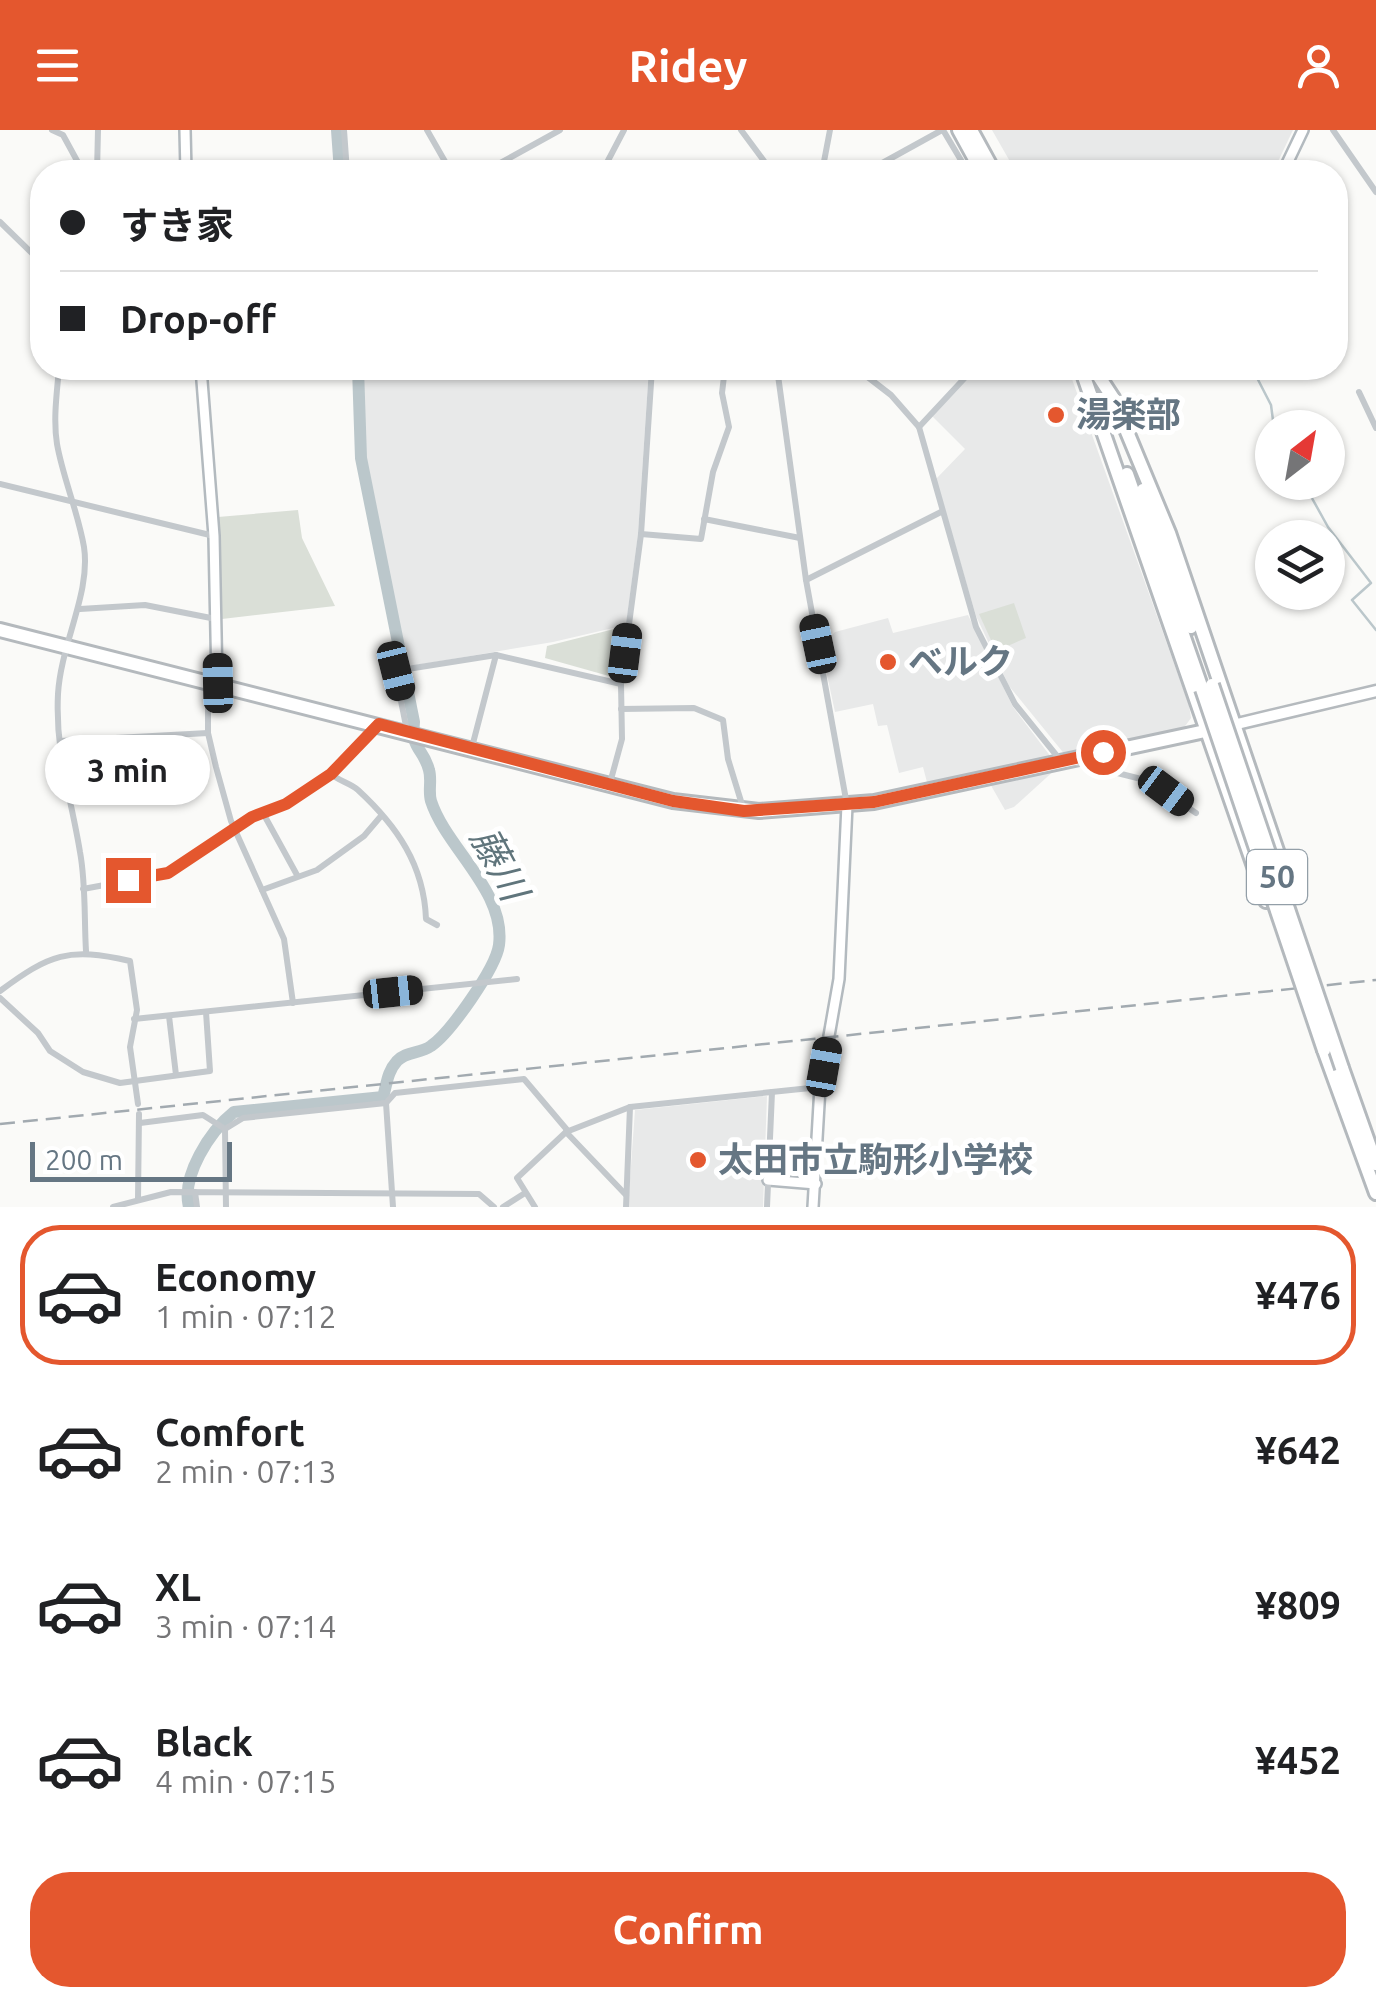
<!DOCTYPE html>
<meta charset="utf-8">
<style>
body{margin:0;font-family:Ubuntu,"Noto Sans JP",sans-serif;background:#f2f2f2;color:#202124;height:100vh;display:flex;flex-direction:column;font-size:38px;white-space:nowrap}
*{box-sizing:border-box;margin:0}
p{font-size:32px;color:#757577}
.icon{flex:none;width:55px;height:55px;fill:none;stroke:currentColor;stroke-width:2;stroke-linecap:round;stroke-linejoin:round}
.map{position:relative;height:1077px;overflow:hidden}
.drawer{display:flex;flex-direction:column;background:#fff;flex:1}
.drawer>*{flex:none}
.hud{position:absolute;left:30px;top:30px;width:1318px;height:220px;border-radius:40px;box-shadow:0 2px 8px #0004;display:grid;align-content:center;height:220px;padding:0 30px;background:#fff}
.needle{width:65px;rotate:31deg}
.buttons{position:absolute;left:1255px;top:280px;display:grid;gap:20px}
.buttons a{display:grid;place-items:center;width:90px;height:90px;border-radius:50%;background:#fff;box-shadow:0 2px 8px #0004;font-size:50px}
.scale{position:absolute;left:30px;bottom:25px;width:202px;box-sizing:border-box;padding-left:10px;border:5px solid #657683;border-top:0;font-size:28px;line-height:35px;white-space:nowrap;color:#657683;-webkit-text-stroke:8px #fff;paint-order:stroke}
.end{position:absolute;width:45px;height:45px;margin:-22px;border:12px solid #e4572e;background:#fff;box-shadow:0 0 0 5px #fff}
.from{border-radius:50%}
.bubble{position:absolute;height:70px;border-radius:35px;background:#fff;box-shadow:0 2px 8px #0004;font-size:32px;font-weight:700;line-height:70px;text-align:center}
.car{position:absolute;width:30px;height:60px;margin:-30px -15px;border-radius:12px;box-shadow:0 0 8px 2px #0007;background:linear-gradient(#222 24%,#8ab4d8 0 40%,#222 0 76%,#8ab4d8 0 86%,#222 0)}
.hud b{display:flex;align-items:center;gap:35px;height:95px;font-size:38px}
.hud b+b{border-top:2px solid #e0e0e0}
.hud i{width:25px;height:25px;background:#202124}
ul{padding:18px 0 0;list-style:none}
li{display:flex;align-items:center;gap:30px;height:140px;margin:0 20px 15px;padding:0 10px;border:5px solid transparent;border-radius:40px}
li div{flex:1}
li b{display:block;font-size:38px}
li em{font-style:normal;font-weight:700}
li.selected{border-color:#e4572e}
li>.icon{width:90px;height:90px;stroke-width:1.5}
.action{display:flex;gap:20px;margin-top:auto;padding:20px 30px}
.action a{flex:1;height:115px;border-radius:40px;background:#e4572e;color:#fff;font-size:40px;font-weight:700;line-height:115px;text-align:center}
header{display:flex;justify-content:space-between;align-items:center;height:130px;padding:0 30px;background:#e4572e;color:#fff;font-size:45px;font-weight:700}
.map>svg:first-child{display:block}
.built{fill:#e8e9e9}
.green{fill:#dadfd7}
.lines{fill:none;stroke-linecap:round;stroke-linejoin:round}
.stream{stroke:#bbc7cb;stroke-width:2.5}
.river{stroke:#bbc7cb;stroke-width:12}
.secondary-casing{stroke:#b3babf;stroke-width:14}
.primary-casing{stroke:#b5babe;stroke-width:15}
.highway-casing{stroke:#b4b9bd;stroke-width:18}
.street{stroke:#c3c8cc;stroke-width:6}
.secondary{stroke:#fff;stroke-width:9}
.primary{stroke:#fff;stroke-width:10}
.highway{stroke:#fff;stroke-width:12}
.rail{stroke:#a2aab0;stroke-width:2.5;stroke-dasharray:15 8;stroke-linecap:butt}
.highway-bridge-casing{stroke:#b4b9bd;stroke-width:18;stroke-linecap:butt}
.highway-bridge{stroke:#fff;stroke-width:12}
.route{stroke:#e4572e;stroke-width:12}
.poi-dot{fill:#e4572e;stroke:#fff;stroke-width:4}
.labels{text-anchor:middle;stroke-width:10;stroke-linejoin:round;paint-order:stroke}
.shield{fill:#fff;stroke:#939fa8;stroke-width:2.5}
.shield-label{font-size:32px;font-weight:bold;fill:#657683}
.poi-label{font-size:35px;font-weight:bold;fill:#657683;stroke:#fff;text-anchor:start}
.water-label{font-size:38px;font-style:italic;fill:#60757c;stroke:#fff}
</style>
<header><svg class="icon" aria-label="menu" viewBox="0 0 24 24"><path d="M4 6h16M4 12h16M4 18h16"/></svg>Ridey<svg class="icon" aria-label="person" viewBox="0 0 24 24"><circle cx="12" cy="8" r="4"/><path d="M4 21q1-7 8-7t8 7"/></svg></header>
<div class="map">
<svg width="1376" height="1077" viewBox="0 0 1376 1077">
<rect width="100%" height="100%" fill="#fafaf8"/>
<g class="built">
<path d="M992,0H1293L1273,42H1016Z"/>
<path d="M362,238H649L638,404L626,495L553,512L405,537L366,330Z"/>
<path d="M977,238H1068L1189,575L1191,588L1183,599L1066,626L1009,556L976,486L936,349L965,319L932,286Z"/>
<path d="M968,485L1013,577L1051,627L928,656L923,637L899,643L887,595L878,596L873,574L835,582L824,531L828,510L835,502L888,488L893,503Z"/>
<path d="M1057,638L1014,677L1005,680L989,652Z"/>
<path d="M767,966L763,1077H628L635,980Z"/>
</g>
<g class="green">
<path d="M298,380L302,408L335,476L222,489L218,387Z"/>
<path d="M1014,473L1026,508L996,521L979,484Z"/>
<path d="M626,496L616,548L545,528L547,516Z"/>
</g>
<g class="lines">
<g class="stream">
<path d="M1252,238L1271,275L1274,298"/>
<path d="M1303,352L1328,397L1371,453L1352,470L1376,500"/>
</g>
<g class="river">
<path d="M337,0L340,42"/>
<path d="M189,1077C181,1046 210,1001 234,982L383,967C387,954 387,942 397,931C406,921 420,924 431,916C450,903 496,838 499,815C506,761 446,718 431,671C428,661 432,650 429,640C423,617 411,621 414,592L361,328L358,238"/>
</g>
<g class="secondary-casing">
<g id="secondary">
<path d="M185,0L186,42"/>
<path d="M1283,42L1303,0"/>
<path d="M201,238L214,406L217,553"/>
<path d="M768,1050L816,1054"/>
<path d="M813,1077L820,957L839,849L847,675"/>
</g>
</g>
<g class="primary-casing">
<path id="primary" d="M1233,595L1376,561"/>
</g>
<g class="highway-casing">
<g id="highway">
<path d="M959,0L982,42"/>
<path d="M971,0L994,42"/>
<path d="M1081,238L1266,771"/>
<path d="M1094,239L1113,268L1169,403L1291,762"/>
<path d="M1127,344L1202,559"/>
<path d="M1143,360L1191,497"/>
<path d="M0,500L673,671L759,681L874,672L1233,595"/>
<path d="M1324,920L1376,1063"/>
<path d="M1342,938L1376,1034"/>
</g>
</g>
<g class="street">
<path d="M52,0L63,5L81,38L97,42"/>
<path d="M344,0L347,42"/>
<path d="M427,0L451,42"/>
<path d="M741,0L764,31L766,42"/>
<path d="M943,0L968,42"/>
<path d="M1333,0L1376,62"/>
<path d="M503,32L509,42"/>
<path d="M97,42L98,0"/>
<path d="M484,42L560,0"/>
<path d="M602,42L624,0"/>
<path d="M822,42L830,0"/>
<path d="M866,42L942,0"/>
<path d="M0,92L42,133"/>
<path d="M59,238C57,262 53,289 57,314C63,348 78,382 84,417C91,463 61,513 58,564C55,623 71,666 80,722C86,754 84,788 86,821"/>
<path d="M777,238L806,450L847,675"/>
<path d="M856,238L891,265L919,297L976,497L1015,574L1061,631"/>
<path d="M1359,262L1376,298"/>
<path d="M919,297L974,238"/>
<path d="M0,354L214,406"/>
<path d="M704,389L800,408"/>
<path d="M641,404L701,409L713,342L729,297L722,263L725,238"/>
<path d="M806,450L941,382"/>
<path d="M80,479L145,475L216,489"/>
<path d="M208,552V603L216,637L231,691L284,809L293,873"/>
<path d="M621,579L694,578L723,590L728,629L744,681"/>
<path d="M407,601L395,541L496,525"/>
<path d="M60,611L208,603"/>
<path d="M472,617L496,525L621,554"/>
<path d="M1074,632L1149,651L1196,683"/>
<path d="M331,644C339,651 350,653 358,660C397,696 424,735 426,789L437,795"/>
<path d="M610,653L622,609L621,554L641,404L652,238"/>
<path d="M263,683L297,745"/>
<path d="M83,759L169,743L251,687L285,674L331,644L376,597"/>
<path d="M262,760L317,740L364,706L381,686"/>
<path d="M0,861C50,824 68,817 130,831L137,880L130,917L138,974"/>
<path d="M0,868L38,903L50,921L83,942L120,953L210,941L206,882"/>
<path d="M169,886L176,945"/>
<path d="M134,889L517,849"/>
<path d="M386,973L393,1077"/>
<path d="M140,993L203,985L225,999"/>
<path d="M225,999L243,988L386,973L395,963L524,949L568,1001"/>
<path d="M225,999L226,1077"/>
<path d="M566,1002L626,1065"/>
<path d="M195,1062L197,1077"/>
<path d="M138,1069L139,984"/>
<path d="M113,1077L171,1062L479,1064L494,1077"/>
<path d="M503,1077L525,1063"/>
<path d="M535,1077L517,1048L566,1002L630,977L820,957"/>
<path d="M626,1077L630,977"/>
<path d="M767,1077L772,962"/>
</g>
<use href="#secondary" class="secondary"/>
<use href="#primary" class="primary"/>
<use href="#highway" class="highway"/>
<path class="rail" d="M0,994L1376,850"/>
<g class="highway-bridge-casing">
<g id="highway-bridge">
<path d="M1212,555L1342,938"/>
<path d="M1202,559L1324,920"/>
</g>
</g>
<use href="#highway-bridge" class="highway-bridge"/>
</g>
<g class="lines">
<path class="route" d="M128,750L168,743L252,687L286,674L331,644L379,594L673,671L744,681L874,672L1103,622"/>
</g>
<g class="poi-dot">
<circle cx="1056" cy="285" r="10"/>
<circle cx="888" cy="532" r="10"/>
<circle cx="698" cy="1030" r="10"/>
</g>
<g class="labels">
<rect class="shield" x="1247" y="720" width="60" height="54" rx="8"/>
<g class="shield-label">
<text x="1277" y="758">50</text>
</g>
<g class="poi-label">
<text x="1076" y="297">湯楽部</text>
<text x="908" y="544">ベルク</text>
<text x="718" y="1042">太田市立駒形小学校</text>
</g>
<g class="water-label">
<text transform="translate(499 734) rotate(62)" y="13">藤川</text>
</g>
</g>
</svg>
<div class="buttons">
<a><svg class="needle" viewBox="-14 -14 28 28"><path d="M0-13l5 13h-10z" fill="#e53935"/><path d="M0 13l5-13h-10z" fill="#757577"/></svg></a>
<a><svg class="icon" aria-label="layers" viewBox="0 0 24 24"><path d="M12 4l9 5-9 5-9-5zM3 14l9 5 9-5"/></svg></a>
</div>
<div class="scale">200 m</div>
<i class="end from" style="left:1103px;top:622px"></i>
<i class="end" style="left:128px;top:750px"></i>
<div class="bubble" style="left:45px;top:605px;width:165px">3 min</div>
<i class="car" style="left:818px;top:514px;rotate:348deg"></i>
<i class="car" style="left:625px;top:523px;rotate:7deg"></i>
<i class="car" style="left:396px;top:541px;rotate:166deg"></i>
<i class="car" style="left:218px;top:553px;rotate:359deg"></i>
<i class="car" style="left:1166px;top:661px;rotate:127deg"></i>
<i class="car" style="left:393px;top:862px;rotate:84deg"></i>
<i class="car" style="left:824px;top:937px;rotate:10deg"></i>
<div class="hud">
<b><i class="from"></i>すき家</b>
<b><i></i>Drop-off</b>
</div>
</div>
<section class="drawer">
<ul>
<li class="selected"><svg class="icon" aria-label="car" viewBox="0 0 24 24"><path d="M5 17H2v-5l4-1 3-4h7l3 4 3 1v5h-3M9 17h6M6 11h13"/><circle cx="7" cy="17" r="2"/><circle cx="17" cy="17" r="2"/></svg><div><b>Economy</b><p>1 min · 07:12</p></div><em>¥476</em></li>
<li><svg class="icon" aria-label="car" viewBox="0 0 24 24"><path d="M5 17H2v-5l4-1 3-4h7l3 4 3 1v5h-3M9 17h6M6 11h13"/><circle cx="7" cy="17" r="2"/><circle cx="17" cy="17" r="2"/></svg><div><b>Comfort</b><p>2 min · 07:13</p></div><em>¥642</em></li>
<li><svg class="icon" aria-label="car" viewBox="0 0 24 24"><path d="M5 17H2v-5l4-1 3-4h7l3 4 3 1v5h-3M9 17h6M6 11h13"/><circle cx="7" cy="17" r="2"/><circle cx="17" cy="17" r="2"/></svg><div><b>XL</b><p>3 min · 07:14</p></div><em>¥809</em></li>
<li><svg class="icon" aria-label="car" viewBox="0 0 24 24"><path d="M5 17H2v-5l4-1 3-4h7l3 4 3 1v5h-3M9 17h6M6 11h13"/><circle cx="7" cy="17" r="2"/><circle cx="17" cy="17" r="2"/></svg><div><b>Black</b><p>4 min · 07:15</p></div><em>¥452</em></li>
</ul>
<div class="action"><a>Confirm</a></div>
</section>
